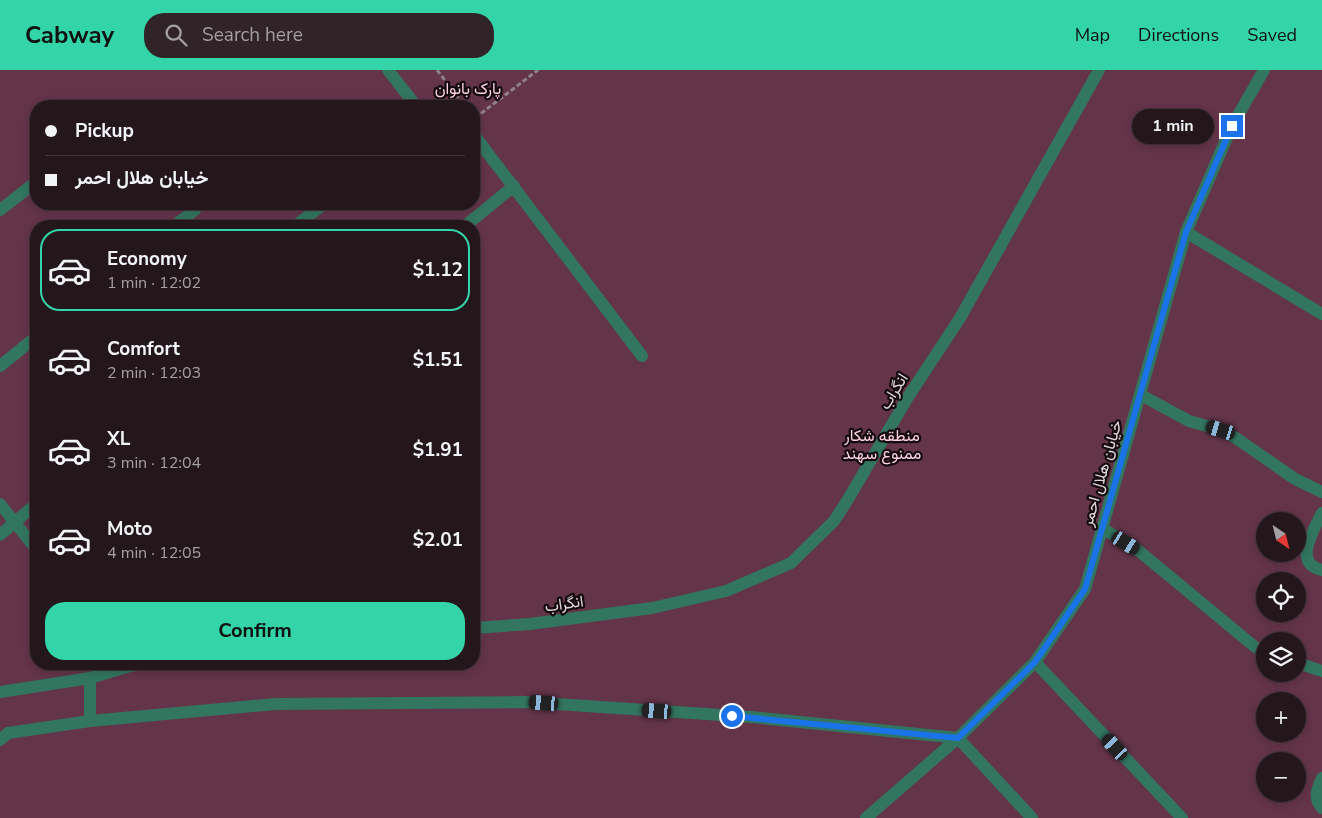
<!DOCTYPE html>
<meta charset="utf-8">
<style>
body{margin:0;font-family:"Nunito Sans",Vazirmatn,sans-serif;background:#302429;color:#f1f3f6;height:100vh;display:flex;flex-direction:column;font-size:19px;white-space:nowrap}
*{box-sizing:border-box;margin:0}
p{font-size:16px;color:#a39fa3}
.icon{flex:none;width:28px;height:28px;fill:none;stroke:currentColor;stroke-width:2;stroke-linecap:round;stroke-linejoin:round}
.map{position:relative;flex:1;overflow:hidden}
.side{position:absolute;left:30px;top:150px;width:450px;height:450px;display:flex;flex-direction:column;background:#24171c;border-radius:20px;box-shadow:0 2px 8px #0003,0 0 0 1px #41363b}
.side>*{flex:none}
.top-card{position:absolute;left:30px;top:30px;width:450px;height:110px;border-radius:20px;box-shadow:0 2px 8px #0003,0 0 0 1px #41363b;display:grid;align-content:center;height:110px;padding:0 15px;background:#24171c}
.needle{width:32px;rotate:145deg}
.fabs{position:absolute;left:1256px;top:442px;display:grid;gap:10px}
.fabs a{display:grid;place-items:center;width:50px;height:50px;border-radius:50%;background:#24171c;box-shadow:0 2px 8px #0003,0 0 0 1px #41363b;font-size:25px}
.end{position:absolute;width:22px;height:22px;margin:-11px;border:6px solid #1a73e8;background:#fff;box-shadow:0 0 0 2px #fff}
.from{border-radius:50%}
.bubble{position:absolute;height:35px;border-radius:18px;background:#24171c;box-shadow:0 2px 8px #0003,0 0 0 1px #41363b;font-size:16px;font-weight:700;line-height:35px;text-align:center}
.car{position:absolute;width:15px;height:30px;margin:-15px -8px;border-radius:6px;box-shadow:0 0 4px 1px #0007;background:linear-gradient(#222 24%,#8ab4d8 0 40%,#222 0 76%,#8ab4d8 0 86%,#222 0)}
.top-card b{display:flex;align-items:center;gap:18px;height:48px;font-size:19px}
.top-card b+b{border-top:1px solid #41363b}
.top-card i{width:12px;height:12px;background:#f1f3f6}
ul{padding:9px 0 0;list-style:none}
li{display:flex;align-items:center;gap:15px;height:82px;margin:0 10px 8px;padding:0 5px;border:2px solid transparent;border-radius:20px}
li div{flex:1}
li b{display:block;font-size:19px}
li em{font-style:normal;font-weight:700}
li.current{border-color:#33d4a8}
li>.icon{width:45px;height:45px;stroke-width:1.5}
.action{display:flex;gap:10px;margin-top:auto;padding:10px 15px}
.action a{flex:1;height:58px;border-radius:20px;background:#33d4a8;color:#111;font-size:20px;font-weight:700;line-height:58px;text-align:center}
header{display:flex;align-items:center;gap:30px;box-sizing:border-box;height:70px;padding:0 25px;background:#33d4a8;color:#111}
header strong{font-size:24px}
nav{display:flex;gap:28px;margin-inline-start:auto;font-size:18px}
.search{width:350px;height:45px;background:#302429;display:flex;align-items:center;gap:12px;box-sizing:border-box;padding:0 18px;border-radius:20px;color:#a39fa3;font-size:19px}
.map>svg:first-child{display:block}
.green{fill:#643449;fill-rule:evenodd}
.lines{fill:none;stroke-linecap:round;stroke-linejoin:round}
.path{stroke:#908187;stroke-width:3;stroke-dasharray:5 2.5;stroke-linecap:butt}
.minor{stroke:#327660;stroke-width:12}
.route{stroke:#1a73e8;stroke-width:6}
.labels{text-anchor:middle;stroke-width:4.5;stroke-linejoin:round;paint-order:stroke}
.park-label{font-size:16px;fill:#fed0e2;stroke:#130b0e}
.street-label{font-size:16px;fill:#e2d5da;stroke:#130b0e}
</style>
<header>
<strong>Cabway</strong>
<div class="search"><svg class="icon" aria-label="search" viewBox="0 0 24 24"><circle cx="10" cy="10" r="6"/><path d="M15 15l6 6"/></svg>Search here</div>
<nav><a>Map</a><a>Directions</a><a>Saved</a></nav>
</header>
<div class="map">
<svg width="1322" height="748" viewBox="0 0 1322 748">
<rect width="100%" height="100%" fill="#301f26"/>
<path class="green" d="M0,0H1322V748H0ZM36,36H474V134H36ZM36,156H474V594H36ZM1265,451H1298V484H1265ZM1265,511H1298V544H1265ZM1265,571H1298V604H1265ZM1265,631H1298V664H1265ZM1265,691H1298V724H1265Z"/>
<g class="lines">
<g class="path">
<path d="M437,0L465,36"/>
<path d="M458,36L461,31"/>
<path d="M475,48L538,0"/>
</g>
<g class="minor">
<path d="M388,0L416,36"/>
<path d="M474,65L642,286"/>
<path d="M0,140L36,112"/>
<path d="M174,156L195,140"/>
<path d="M295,156L324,134"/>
<path d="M465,156L514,116"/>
<path d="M1186,162L1322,244"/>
<path d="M0,296L36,267"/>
<path d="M1141,325L1189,351L1221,360L1236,368L1295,409L1322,422"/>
<path d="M0,434L36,479"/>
<path d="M1322,443C1314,460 1292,493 1322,500"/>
<path d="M1102,458L1139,481L1255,577L1265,582"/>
<path d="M0,465L36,434"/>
<path d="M474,558L530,554L652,538L726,521L791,493L834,451L847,431L908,327L960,248L1099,0"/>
<path d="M1035,592L1182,748"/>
<path d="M1298,593L1322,601"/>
<path d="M90,608V651"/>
<path d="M0,622L90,608L130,596L144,594"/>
<path d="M0,670L8,663L90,651L276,634L526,632L751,647L958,668L1032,748"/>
<path d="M1322,708C1317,719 1313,728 1322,738"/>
<path d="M866,748L958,668L1035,592L1085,519L1186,162L1232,56L1264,0"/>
</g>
</g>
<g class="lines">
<path class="route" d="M732,646L958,668L1035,592L1085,519L1186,162L1232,56"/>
</g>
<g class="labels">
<g class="park-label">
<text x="468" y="24">پارک بانوان</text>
<text x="882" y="371">منطقه شکار<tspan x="882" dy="18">ممنوع سهند</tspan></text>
</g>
<g class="street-label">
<text transform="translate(893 321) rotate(-58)" y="6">انگراب</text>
<text transform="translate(1101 403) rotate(-74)" y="6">خیابان هلال احمر</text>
<text transform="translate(564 533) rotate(-8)" y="6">انگراب</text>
</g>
</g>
</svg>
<div class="fabs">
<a><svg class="needle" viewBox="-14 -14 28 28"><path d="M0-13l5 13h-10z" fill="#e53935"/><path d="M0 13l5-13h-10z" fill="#a39fa3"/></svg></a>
<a><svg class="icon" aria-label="locate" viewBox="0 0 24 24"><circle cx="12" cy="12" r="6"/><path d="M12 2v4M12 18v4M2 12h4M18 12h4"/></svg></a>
<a><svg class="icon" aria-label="layers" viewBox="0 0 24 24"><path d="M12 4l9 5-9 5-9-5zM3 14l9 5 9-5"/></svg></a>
<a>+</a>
<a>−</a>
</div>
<i class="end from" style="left:732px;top:646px"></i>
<i class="end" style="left:1232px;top:56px"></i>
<div class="bubble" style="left:1132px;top:39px;width:82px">1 min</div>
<i class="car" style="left:1221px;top:360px;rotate:287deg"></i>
<i class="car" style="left:1126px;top:473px;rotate:121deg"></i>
<i class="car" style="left:544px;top:633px;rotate:274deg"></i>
<i class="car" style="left:657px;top:641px;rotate:274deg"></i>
<i class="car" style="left:1115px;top:677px;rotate:317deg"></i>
<div class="top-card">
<b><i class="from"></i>Pickup</b>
<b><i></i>خیابان هلال احمر</b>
</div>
<section class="side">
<ul>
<li class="current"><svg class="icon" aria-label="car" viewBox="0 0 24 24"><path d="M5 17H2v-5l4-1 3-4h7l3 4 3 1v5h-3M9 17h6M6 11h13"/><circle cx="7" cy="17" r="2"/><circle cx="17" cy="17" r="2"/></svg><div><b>Economy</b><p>1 min · 12:02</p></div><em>$1.12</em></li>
<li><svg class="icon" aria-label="car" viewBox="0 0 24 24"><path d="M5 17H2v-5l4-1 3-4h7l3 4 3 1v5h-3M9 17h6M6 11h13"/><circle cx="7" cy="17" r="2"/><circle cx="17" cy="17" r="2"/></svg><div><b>Comfort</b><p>2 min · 12:03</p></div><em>$1.51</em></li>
<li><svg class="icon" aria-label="car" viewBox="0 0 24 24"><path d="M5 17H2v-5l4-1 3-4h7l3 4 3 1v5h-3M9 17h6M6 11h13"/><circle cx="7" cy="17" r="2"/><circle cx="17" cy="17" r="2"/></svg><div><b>XL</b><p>3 min · 12:04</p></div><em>$1.91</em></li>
<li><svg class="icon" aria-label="car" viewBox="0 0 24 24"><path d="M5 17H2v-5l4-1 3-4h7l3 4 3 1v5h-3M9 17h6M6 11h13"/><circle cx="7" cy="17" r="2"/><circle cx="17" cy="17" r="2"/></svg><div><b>Moto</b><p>4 min · 12:05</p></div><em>$2.01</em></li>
</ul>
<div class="action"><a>Confirm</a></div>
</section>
</div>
